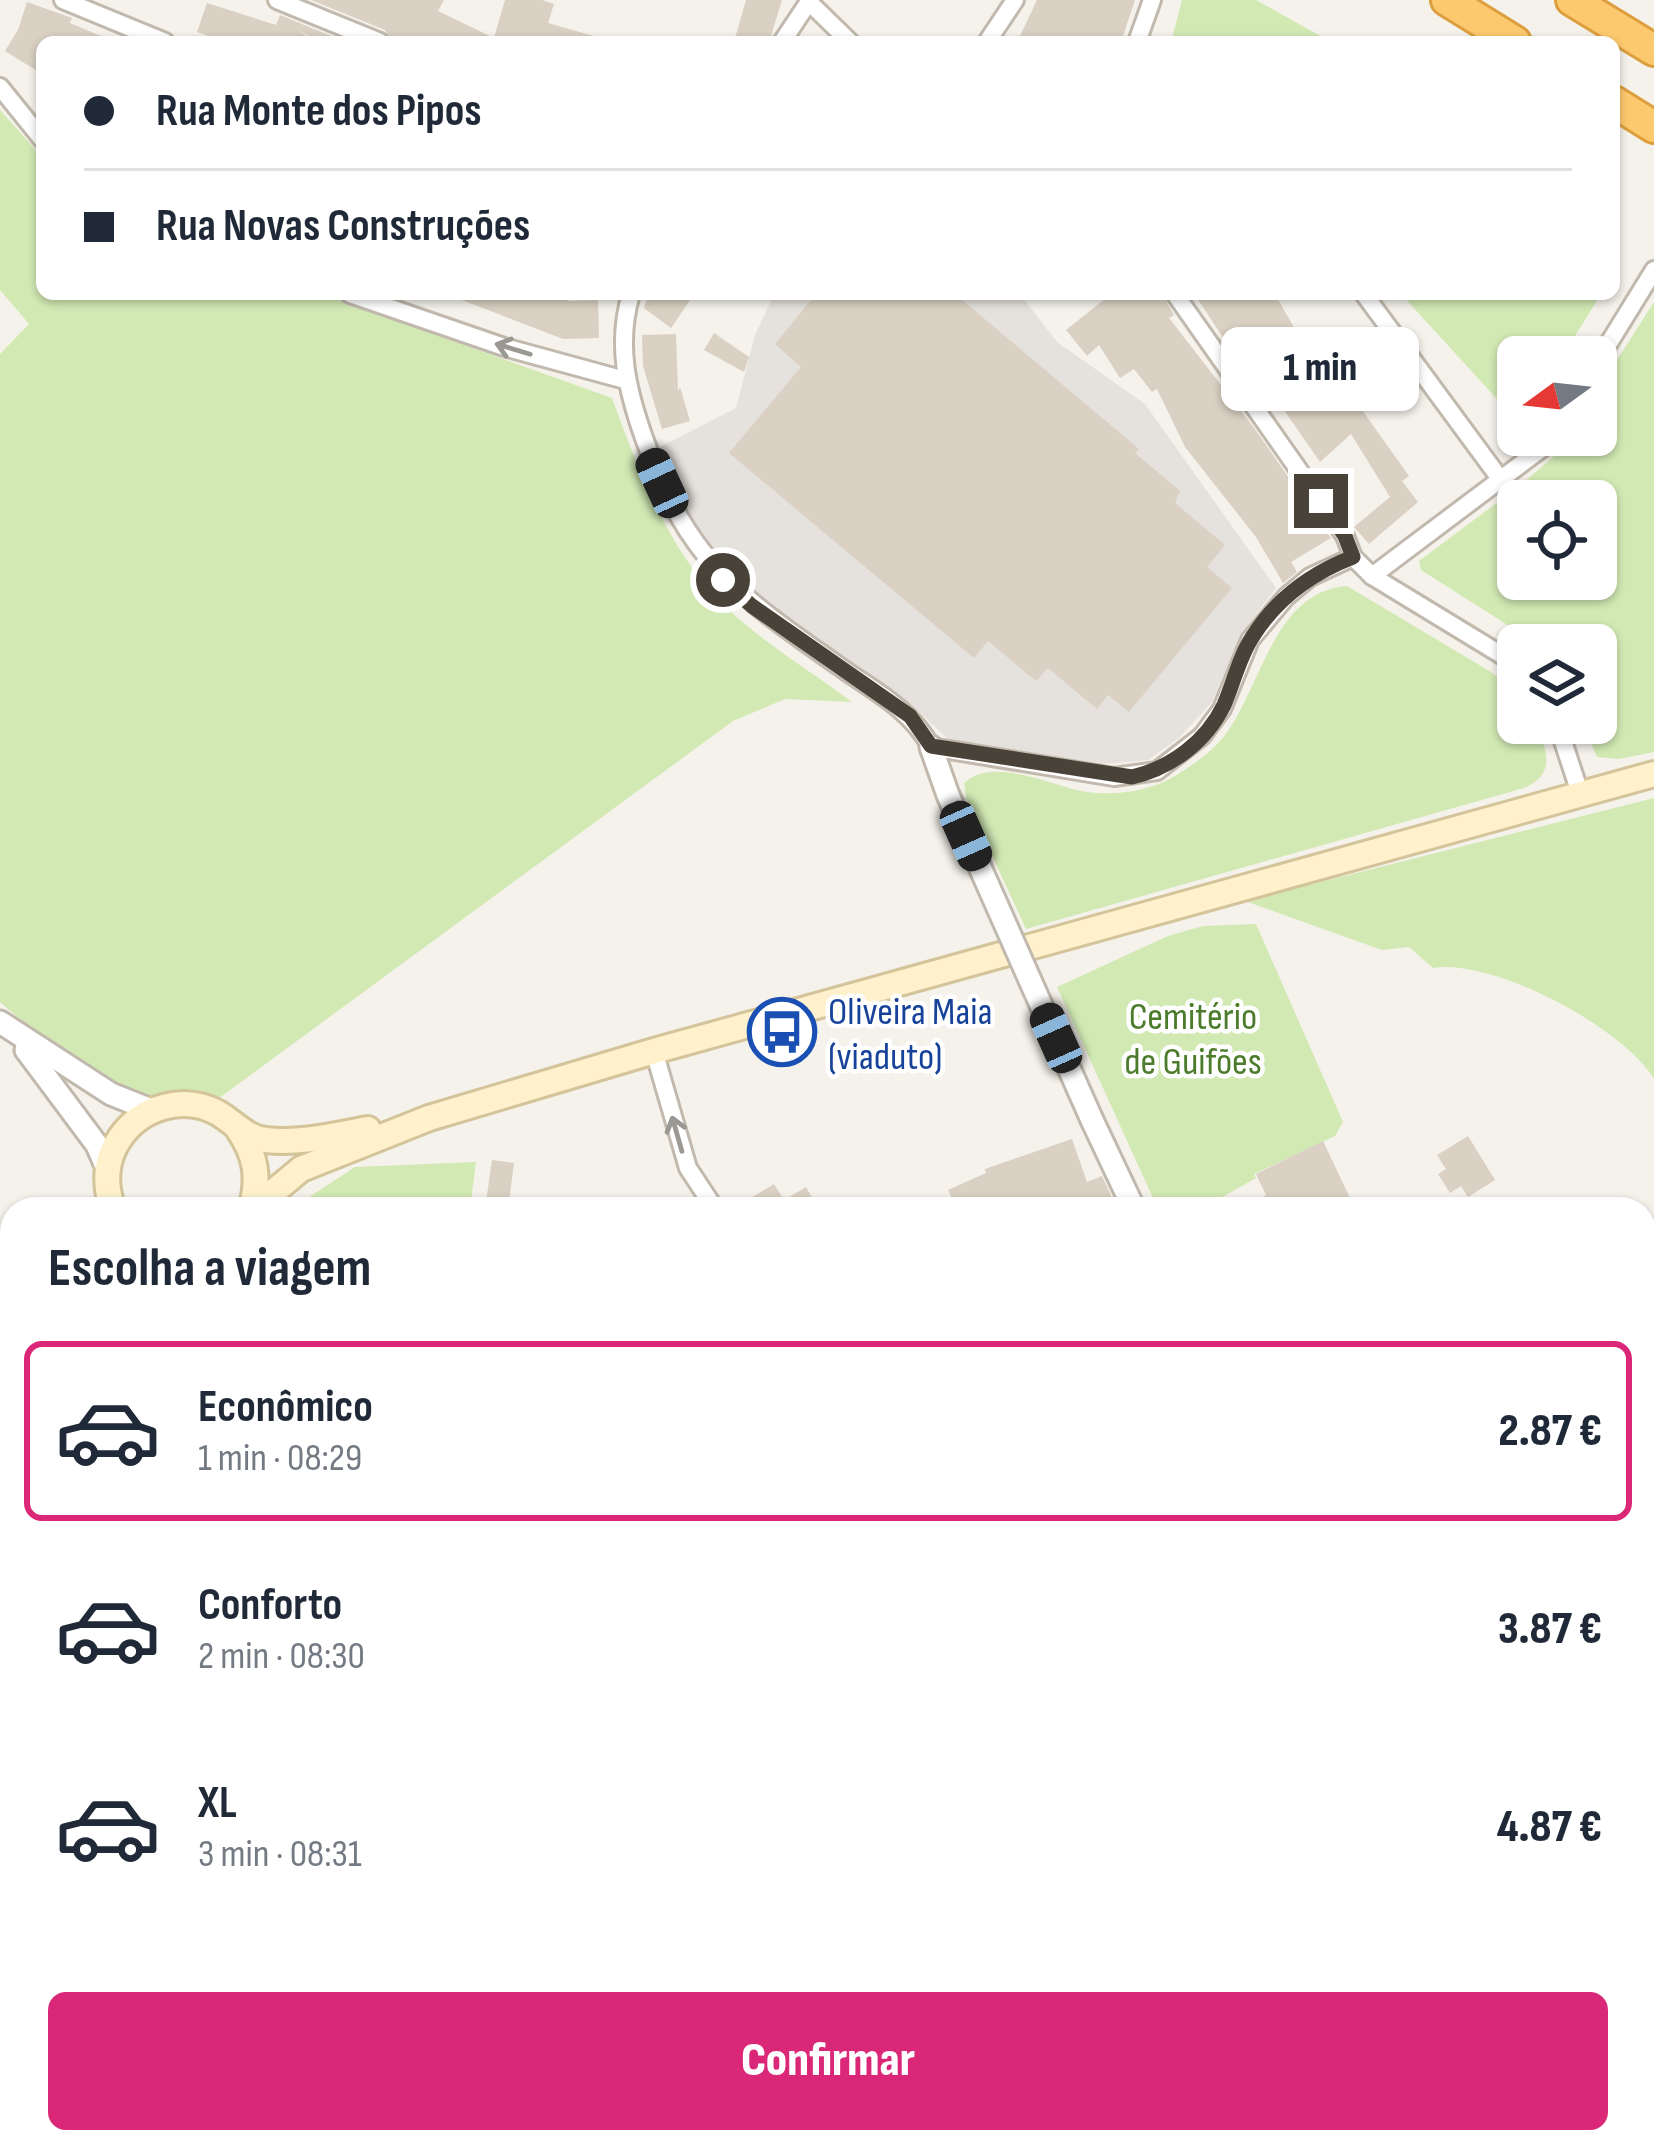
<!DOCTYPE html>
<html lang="pt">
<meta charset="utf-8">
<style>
body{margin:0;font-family:"Sofia Sans Condensed",sans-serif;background:#f2f2f3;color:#1f2937;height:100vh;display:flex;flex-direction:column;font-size:45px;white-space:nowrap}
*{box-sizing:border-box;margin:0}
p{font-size:39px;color:#747a83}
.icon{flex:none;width:66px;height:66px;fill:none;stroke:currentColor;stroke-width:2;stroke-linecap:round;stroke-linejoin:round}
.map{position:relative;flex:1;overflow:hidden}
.panel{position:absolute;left:0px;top:1197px;width:1656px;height:957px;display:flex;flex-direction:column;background:#fff;border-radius:36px 36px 0 0;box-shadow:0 3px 9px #0004}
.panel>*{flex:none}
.guide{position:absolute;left:36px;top:36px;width:1584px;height:264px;border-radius:18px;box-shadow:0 3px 9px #0004;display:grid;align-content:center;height:264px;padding:0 48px;background:#fff}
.needle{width:78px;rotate:255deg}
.buttons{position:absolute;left:1497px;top:336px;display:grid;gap:24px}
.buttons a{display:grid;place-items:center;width:120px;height:120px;border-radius:18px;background:#fff;box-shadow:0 3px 9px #0004;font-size:60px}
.end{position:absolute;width:54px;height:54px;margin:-27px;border:15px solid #494238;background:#fff;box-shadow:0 0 0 6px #fff}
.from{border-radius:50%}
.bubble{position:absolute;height:84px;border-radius:18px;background:#fff;box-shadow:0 3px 9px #0004;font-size:39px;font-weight:800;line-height:84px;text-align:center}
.car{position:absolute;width:36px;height:72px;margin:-36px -18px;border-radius:15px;box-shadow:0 0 9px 3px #0007;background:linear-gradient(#222 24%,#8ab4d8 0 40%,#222 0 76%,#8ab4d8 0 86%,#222 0)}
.guide b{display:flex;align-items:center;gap:42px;height:114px;font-size:45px}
.guide b+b{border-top:3px solid #e0e1e3}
.guide i{width:30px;height:30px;background:#1f2937}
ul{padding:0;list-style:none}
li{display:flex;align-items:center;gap:36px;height:180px;margin:0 24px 18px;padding:0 24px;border:6px solid transparent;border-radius:18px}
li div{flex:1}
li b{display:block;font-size:45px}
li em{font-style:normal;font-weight:800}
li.active{border-color:#db2777}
li>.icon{width:108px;height:108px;stroke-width:1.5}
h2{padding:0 48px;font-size:54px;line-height:144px}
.cta{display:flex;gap:24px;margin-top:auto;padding:24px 48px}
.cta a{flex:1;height:138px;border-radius:18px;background:#db2777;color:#fff;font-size:48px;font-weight:800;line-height:138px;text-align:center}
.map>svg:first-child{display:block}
.industrial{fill:#e5e1dc}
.green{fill:#d2e9b4;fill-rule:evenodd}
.building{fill:#dad0c3}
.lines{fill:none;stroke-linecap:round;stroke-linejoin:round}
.minor-casing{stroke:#c1b9ad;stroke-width:22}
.tertiary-casing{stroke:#c1b9ad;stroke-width:27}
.secondary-casing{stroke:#d4c49a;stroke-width:30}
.motorway-casing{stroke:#dd9e3d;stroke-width:36}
.minor{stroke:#fff;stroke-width:16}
.tertiary{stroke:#fff;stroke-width:21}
.secondary{stroke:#fef1cc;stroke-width:24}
.motorway{stroke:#fdc96e;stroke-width:30}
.tertiary-bridge-casing{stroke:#c1b9ad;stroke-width:27;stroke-linecap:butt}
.tertiary-bridge{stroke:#fff;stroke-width:21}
.oneway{stroke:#9b9792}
.route{stroke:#494238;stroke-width:15}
.labels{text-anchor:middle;stroke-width:9;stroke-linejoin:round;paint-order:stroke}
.transit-label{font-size:39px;fill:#164399;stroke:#fff;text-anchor:start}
.park-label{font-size:39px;fill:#4c7c2b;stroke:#fff}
</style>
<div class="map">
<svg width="1654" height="2152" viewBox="0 0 1654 2152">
<rect width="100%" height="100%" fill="#f5f2eb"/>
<path class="industrial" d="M774,294H1020L1057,342L1145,404L1276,588L1241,634L1212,702L1179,738L1148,760L1082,766L950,741L915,708L746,586L698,531L658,448L736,408L755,335Z"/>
<g class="green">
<path d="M1182,0H1256L1331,42H1171Z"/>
<path d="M0,110L42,157V294H322L612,398C640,474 667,549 726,607C763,643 811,671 852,702L785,699L733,721L215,1101C185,1089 152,1100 122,1092C87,1082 29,1027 0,1002V354L29,324L0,290Z"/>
<path d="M1401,294H1601L1562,357H1518V422Z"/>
<path d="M1654,302V752L1619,759L1597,757L1582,723H1596V645H1539L1421,570L1419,561L1518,487L1552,458L1570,435H1596V393ZM1518,501H1596V579H1518Z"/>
<path d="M1347,586L1491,672L1515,691L1518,723H1535C1547,749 1557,774 1524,788L1026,929L967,801L964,783C994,755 1052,787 1087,792C1115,796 1151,791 1175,776C1193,765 1212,752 1225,735C1261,688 1274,591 1347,586Z"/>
<path d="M1654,798V1079C1624,1028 1493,958 1433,968L1409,947L1382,950L1245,901Z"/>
<path d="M1256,924L1343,1122L1335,1136L1254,1174L1256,1178L1201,1209H1158L1057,987L1168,936L1203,926Z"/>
<path d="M476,1162L470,1209H291L355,1167Z"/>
<path d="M12,1833V1996L0,1983V1870Z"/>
</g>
<g class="building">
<path d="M311,0H444L438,11L494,38L505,0H542L554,4L548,23L597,37V42H393L385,30Z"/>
<path d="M746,0H782L769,42H734Z"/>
<path d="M1037,0H1135L1121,42H1033L1020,36Z"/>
<path d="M27,2L72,18L70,23L115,42H42V74L5,51L18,30Z"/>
<path d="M207,3L276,25L280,15L346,42H322L299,31L316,42H226L197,32Z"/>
<path d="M446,294H551L570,301L598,300L599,338L563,339Z"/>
<path d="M649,294H694L671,328L644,308Z"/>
<path d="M816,294H955L1139,449L1135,453L1180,491L1175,503L1225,545L1207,567L1232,588L1129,712L1108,695L1097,709L1048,668L1036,681L988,641L974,658L729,453L801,367L775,344Z"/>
<path d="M1111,294H1162L1174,315L1169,318L1252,425L1331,538L1291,562L1297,572L1283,583L1256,537L1185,447L1157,389L1152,392L1134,369L1120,378L1099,345L1087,356L1066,330Z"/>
<path d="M1191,294H1275L1314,363L1311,365L1332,395L1345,386L1409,476L1402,481L1418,502L1369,544L1354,527L1390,497L1351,434L1320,462L1255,368L1247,374L1197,298Z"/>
<path d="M714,333L749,357L744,372L704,350Z"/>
<path d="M676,334L678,391L680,387L690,421L662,429L643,366L642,335Z"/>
<path d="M1468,1136L1495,1180L1468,1197L1461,1186L1450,1193L1438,1174L1446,1169L1437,1155Z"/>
<path d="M1072,1139L1087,1182L1102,1176L1110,1193L1112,1200L1097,1206L1098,1209H957L948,1190L986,1173L985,1169Z"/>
<path d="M1323,1141L1350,1198L1328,1209H1246L1266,1195L1256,1174Z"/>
<path d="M492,1160L514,1163L508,1209H485Z"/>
<path d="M774,1184L784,1200L806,1187L815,1203L805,1209H733Z"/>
</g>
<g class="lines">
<g class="minor-casing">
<g id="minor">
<path d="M63,0L165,42"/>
<path d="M277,0L380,42"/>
<path d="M809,2L850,42"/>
<path d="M782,42L810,0"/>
<path d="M987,42L1015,0"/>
<path d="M1137,42L1152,0"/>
<path d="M0,87L42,139"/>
<path d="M350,294L504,347L625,380"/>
<path d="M631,294C616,344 627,390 644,438C688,563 739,596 843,669C876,692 911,710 931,747L1114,777L1157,771L1202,736L1222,709L1250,640L1286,597L1310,577L1353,557"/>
<path d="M1175,294L1345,536L1353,557L1372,576L1518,665"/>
<path d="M1364,294L1501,480"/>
<path d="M1596,364L1654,270"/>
<path d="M1372,576L1545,446L1552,435"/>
<path d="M1557,723L1580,793"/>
<path d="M654,1051L688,1168L715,1209"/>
<path d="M0,1547L12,1548"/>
<path d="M1644,1904L1654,1903"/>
<path d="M0,2052L12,2068"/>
<path d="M1644,2095L1654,2096"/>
<path d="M1644,2118L1654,2112"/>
<path d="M66,2142L84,2152"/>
<path d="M481,2142L485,2152"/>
<path d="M795,2142L797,2152"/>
<path d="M994,2142L1016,2152"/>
<path d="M1274,2142L1288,2152"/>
<path d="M1583,2142V2152L1601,2142"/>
<path d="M530,2152L593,2142"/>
</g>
</g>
<g class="tertiary-casing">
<g id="tertiary">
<path d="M931,747L948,795"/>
<path d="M0,1022L111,1094L151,1110"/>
<path d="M26,1050L97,1145L107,1168"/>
<path d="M1092,1120L1134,1209"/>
<path d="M1644,1259L1654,1254"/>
<path d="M1644,1713L1654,1712"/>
</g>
</g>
<g class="secondary-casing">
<g id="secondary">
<path d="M238,1129C256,1155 260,1178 251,1209"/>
<path d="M113,1209C104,1185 105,1159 120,1138C141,1107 184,1094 218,1113C235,1123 246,1138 266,1140C300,1144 335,1135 368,1129"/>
<path d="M253,1209L301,1169L429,1118L654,1051L1654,774"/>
<path d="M0,1771L12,1742"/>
</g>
</g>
<g class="motorway-casing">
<g id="motorway">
<path d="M1447,0L1515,42"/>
<path d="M1572,0L1654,50"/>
<path d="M1614,102L1654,127"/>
</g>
</g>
<use href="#minor" class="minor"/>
<use href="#tertiary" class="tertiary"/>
<use href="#secondary" class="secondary"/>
<use href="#motorway" class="motorway"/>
<g class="tertiary-bridge-casing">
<path id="tertiary-bridge" d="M948,795L1092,1120"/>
</g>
<use href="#tertiary-bridge" class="tertiary-bridge"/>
</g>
<defs><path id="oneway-shaft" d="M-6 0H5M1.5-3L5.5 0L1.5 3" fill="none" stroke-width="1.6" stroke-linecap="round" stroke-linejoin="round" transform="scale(3)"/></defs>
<g class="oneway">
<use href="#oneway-shaft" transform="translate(513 349) rotate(-163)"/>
<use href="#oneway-shaft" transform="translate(677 1134) rotate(-106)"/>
</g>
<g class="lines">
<path class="route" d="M723,580L752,606L910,716L931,746L1132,777C1171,768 1206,742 1224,705C1234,682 1239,657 1253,636C1277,598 1312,573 1353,557L1345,536L1321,501"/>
</g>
<defs>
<g id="bus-ring" transform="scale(3.45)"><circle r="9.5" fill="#fff" stroke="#1a4fb4" stroke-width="1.5"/><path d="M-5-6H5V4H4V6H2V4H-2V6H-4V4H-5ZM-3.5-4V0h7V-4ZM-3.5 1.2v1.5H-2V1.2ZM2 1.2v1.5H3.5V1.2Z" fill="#1a4fb4"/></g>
</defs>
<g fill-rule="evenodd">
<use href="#bus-ring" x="782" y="1032"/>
</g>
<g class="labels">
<g class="transit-label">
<text x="828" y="1024">Oliveira Maia<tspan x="828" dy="45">(viaduto)</tspan></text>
</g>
<g class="park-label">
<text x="1193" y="1029">Cemitério<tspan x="1193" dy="45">de Guifões</tspan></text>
</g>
</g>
</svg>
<div class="buttons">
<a><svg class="needle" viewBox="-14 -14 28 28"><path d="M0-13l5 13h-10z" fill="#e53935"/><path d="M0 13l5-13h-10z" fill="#747a83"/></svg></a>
<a><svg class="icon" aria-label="locate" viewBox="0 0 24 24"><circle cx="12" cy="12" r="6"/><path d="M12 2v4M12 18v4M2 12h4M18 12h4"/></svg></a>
<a><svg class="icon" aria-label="layers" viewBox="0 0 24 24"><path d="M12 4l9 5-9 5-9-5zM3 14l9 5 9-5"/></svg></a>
</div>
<i class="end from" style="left:723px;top:580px"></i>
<i class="end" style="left:1321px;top:501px"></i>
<div class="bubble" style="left:1221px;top:327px;width:198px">1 min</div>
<i class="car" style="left:662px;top:483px;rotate:335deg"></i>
<i class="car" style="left:966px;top:836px;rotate:156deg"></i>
<i class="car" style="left:1056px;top:1038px;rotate:336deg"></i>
<div class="guide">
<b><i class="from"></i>Rua Monte dos Pipos</b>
<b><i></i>Rua Novas Construções</b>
</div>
<section class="panel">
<h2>Escolha a viagem</h2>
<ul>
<li class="active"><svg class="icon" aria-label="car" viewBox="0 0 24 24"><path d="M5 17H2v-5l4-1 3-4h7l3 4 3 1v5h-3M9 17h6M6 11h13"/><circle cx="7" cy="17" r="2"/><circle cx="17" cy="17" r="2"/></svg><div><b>Econômico</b><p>1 min · 08:29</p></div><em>2.87 €</em></li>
<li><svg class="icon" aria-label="car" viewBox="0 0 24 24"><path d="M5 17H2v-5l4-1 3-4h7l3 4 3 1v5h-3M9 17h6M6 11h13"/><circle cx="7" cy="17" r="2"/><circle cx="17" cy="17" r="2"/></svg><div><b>Conforto</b><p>2 min · 08:30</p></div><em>3.87 €</em></li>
<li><svg class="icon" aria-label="car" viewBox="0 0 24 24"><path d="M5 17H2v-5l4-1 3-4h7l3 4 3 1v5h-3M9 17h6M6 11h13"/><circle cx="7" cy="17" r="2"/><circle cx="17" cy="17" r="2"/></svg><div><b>XL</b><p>3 min · 08:31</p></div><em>4.87 €</em></li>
</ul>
<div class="cta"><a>Confirmar</a></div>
</section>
</div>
